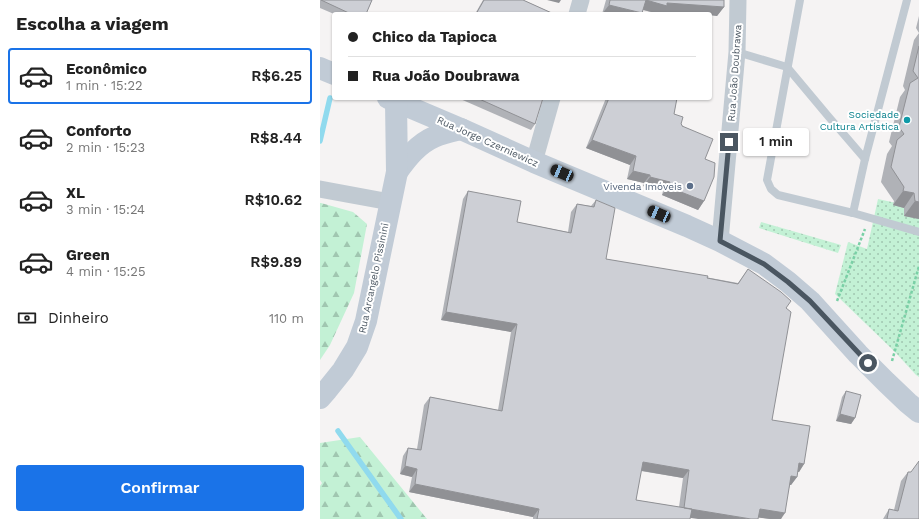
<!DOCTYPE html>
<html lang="pt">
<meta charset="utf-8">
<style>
body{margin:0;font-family:"Work Sans",sans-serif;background:#f6f6f6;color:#222;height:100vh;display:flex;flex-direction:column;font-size:15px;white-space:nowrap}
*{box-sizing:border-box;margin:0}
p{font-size:13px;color:#767676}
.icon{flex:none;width:22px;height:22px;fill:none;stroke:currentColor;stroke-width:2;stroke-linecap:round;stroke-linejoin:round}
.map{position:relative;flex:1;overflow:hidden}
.sheet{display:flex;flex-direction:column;background:#fff;width:320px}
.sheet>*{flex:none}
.top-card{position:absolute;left:12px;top:12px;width:380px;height:88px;border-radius:4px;box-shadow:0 1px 3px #0004;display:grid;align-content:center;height:88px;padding:0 16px;background:#fff}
.end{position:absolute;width:18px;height:18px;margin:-9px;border:5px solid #4a5661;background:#fff;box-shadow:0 0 0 2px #fff}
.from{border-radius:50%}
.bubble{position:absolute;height:28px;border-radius:4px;background:#fff;box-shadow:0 1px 3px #0004;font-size:13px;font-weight:600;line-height:28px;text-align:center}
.car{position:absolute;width:12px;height:24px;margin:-12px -6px;border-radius:5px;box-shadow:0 0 3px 1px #0007;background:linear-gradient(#222 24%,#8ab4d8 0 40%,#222 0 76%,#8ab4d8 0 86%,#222 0)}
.top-card b{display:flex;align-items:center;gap:14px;height:38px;font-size:15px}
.top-card b+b{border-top:1px solid #e0e0e0}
.top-card i{width:10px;height:10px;background:#222}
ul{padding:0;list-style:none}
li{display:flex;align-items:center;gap:12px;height:56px;margin:0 8px 6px;padding:0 8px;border:2px solid transparent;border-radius:4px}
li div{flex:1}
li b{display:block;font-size:15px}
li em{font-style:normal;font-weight:600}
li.current{border-color:#1a73e8}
li>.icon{width:36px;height:36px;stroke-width:1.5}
h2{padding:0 16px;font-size:18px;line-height:48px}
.pay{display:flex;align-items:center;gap:10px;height:44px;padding:0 16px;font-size:15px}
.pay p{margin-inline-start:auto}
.primary-button{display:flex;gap:8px;margin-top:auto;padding:8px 16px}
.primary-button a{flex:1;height:46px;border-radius:4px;background:#1a73e8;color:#fff;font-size:16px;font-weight:600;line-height:46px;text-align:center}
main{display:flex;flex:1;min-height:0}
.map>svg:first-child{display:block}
.green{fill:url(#green-dots)}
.forest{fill:url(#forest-firs)}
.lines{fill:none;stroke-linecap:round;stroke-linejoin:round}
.stream{stroke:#90daee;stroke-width:5.5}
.path{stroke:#7ad0a6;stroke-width:2.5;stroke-dasharray:3 2;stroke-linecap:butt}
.lane{stroke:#c1cad2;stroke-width:8}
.street{stroke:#c1cad2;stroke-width:17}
.secondary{stroke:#c1cbd6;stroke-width:22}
.wall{fill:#b0b2b7;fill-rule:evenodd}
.shaded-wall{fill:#909195}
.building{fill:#cdcfd5;stroke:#909195}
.route{stroke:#4a5661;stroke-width:5}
.culture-dot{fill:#0f9aa8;stroke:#fff;stroke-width:1.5}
.service-dot{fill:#5c6f8a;stroke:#fff;stroke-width:1.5}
.labels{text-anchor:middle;stroke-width:4;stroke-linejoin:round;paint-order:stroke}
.street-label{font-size:10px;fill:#4a5661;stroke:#fff}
.culture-label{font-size:10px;fill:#0d838f;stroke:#fff;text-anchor:end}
.service-label{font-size:10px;fill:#4e5e75;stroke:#fff;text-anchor:end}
</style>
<main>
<section class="sheet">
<h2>Escolha a viagem</h2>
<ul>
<li class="current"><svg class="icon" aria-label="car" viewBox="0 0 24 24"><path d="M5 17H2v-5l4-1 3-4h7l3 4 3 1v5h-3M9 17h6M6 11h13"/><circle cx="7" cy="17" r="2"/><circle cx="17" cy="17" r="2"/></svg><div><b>Econômico</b><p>1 min · 15:22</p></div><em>R$6.25</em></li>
<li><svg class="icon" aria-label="car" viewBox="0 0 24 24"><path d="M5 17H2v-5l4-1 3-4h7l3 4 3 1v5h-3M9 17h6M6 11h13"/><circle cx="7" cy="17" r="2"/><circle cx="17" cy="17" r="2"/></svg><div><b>Conforto</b><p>2 min · 15:23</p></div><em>R$8.44</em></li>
<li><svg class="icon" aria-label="car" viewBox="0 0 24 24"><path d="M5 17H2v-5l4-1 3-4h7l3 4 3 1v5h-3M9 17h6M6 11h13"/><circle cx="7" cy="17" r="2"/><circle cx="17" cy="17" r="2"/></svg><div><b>XL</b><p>3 min · 15:24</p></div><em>R$10.62</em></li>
<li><svg class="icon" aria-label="car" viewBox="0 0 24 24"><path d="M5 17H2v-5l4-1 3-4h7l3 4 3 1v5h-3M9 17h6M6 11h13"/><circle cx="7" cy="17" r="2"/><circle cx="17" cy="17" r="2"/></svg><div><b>Green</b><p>4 min · 15:25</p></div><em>R$9.89</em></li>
</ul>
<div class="pay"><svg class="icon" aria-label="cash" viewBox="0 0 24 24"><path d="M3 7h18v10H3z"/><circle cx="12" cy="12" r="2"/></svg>Dinheiro<p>110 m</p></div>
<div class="primary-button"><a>Confirmar</a></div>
</section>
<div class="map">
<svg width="599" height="519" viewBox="0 0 599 519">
<defs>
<pattern id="green-dots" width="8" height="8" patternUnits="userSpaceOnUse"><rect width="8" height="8" fill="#c3f1d5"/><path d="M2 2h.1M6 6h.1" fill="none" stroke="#a0c6b0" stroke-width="1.8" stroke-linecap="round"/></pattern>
<pattern id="forest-firs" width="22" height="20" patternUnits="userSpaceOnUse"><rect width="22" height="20" fill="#c3f1d5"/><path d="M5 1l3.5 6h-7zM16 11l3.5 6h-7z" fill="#a0c6b0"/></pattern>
</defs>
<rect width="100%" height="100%" fill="#f5f3f3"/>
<g class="green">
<path d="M558,199L599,208V377L596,375L575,352L515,294L528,242L547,249Z"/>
<path d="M441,222L521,245L518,253L439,228Z"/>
</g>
<g class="forest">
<path d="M0,203H1L33,212L47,224L34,293L10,345L0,360Z"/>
<path d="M40,437L107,519H0V486L2,483L0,480V443Z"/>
</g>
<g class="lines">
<g class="stream">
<path d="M0,141L10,98"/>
<path d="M18,431L81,519"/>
</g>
<g class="path">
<path d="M517,301L545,229"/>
<path d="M572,361L599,266"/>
</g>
<g class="lane">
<path d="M480,0L447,180L451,189L458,195L533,213L599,232"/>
<path d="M417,52L467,67L508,116L545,159"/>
<path d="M533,213L545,159L587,0"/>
</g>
<g class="street">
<path d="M257,14L261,0"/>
<path d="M214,162L232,98"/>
<path d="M0,189L70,202"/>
<path d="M400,241L417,52L418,0"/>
</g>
<g class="secondary">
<path d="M0,68L14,74"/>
<path d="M68,98L141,129L214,162L367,226L400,241L444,264L468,282L490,301L538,354L566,382L588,403L599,412"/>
<path d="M77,172C87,158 98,144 114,137C122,133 132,131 141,129"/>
<path d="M0,398L7,390L23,370L37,347L46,321L77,172L76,102"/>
</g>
</g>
<g class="wall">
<path d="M0,0H52L46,14H14L0,8Z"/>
<path d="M163,0H203L234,14H155Z"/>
<path d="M284,0H404V7L397,16L390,15V14H371L342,12L341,14H339L323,10L282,14L286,0Z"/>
<path d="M599,16V219L584,216V208L573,205L574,201L561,182L567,154L572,146L569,142L580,97L585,90L583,86L594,40L599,33L596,28Z"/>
<path d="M138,98H223L215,124L211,130Z"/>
<path d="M286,98H357L354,114L385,159L384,201L378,210L342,195L343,191L323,186L324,183L307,179L310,165L266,148Z"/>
<path d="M148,191L197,222L248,232L251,212L257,204L271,206L276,200L286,259L418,283L428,269L466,308L452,420L484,464L479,472H477V477L471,485H470L461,519H450L438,517L370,518V519H213V517L89,492L92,477L80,474L83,456L88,448L97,449L104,405L110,397L178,410L191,332L121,320L143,199ZM321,471L363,478L359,507L316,500Z"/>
<path d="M526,391L535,418L531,424L516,421L522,397Z"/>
<path d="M588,472L599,519H563L569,509L574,510L581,481Z"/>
</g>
<g class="shaded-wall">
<path d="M227,0H241L239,3Z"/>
<path d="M326,0L347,3L404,7L397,16L390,15V14H371L342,12L341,14H339L320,9Z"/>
<path d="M289,5L322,13L321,14H282Z"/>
<path d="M272,140L316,156L310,165L266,148Z"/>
<path d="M313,171L330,175L324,183L307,179Z"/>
<path d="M330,177L350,182L343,191L323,186Z"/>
<path d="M348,187L384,201L378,210L342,195Z"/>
<path d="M583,191L594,193L584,208L573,205Z"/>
<path d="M595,201L599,202V219L584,216Z"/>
<path d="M126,312L197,324L191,332L121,320Z"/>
<path d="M520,414L535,418L531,424L516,421Z"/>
<path d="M323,462L369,470L363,478L317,470Z"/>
<path d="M479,463L484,464L479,472L473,471Z"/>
<path d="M85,466L97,469L92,477L80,474Z"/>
<path d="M471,476L477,477L471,485L466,484Z"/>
<path d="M95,484L219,509L213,517L89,492Z"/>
<path d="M364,508L431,519H378L358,516Z"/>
<path d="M440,509L465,513L461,519H450L434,517Z"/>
</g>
<g class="building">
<path d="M1,0H52L46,14H31Z"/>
<path d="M164,0H203L234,14H156Z"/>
<path d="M290,0H404V7L347,3V6L326,0L322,13L289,5Z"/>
<path d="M599,46V202L595,201L594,193L583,191L584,187L571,167L577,140L584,134L579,127L590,83L598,78L593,71Z"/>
<path d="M157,98H223L215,124Z"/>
<path d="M289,98H357L354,114L363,117L361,124L362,125V126L393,139L385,159L395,163L394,177L384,201L348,187L350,182L330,177V175L313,171L316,156L272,140Z"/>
<path d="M148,191L201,201L197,222L251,233L257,204L274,207L276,200L295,208L286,259L388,276L387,278L418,284L428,269L461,292L471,301L466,308L471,312L452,420L490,426L484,464L479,463L477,477L471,476L465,513L440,509L438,519H431L364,508L369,470L323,462L316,500L372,509L370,519H217L219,509L95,484L97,469L85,466L88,448L101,450L110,397L182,411L197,324L126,312Z"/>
<path d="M526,391L541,395L535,418L520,414Z"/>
<path d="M599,461V519H567L569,509L578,511L588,472H591Z"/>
</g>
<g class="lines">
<path class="route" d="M409,142L400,241L444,264L468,282L490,301L548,363"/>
</g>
<circle class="culture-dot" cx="587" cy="120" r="4"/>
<circle class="service-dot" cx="370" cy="186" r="4"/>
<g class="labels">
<g class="street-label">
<text transform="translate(414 73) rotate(-86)" y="4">Rua João Doubrawa</text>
<text transform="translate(168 141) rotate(24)" y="4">Rua Jorge Czerniewicz</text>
<text transform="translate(53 278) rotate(-78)" y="4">Rua Arcangelo Pissinini</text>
</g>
<g class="culture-label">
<text x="579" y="118">Sociedade<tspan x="579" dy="12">Cultura Artística</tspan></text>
</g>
<g class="service-label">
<text x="362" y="190">Vivenda Imóveis</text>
</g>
</g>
</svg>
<i class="end from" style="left:548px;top:363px"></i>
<i class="end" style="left:409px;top:142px"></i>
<div class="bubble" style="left:423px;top:128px;width:66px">1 min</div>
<i class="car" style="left:242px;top:173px;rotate:293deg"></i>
<i class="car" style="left:339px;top:214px;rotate:293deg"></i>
<div class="top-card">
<b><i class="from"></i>Chico da Tapioca</b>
<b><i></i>Rua João Doubrawa</b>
</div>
</div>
</main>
